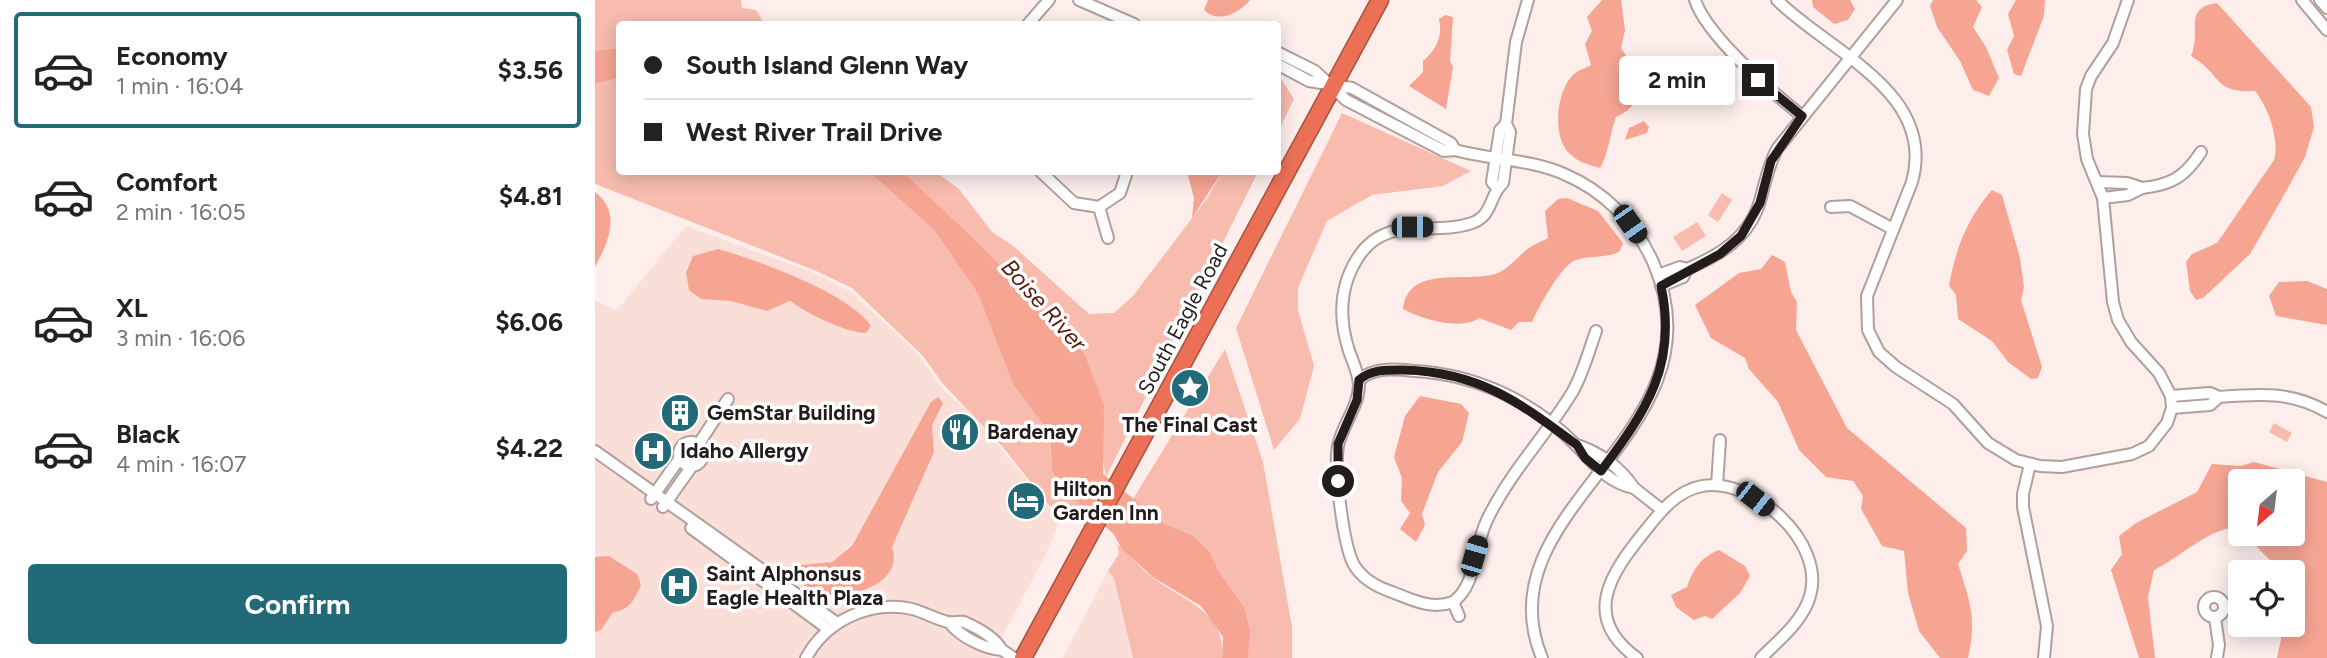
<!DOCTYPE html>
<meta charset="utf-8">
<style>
body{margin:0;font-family:Figtree,sans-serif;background:#f6f6f6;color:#222;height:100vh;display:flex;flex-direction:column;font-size:26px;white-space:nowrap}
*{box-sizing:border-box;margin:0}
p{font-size:23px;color:#767676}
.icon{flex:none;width:38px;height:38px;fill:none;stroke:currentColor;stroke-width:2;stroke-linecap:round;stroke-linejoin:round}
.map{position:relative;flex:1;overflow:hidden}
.side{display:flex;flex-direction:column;background:#fff;width:595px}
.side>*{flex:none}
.guide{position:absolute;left:21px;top:21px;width:665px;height:154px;border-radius:7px;box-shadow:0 4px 18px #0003;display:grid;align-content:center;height:154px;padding:0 28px;background:#fff}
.needle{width:46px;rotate:208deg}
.tools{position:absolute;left:1633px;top:469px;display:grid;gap:14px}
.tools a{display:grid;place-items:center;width:77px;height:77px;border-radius:7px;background:#fff;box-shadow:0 4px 18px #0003;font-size:35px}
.end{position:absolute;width:32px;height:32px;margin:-16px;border:9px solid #231c1b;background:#fff;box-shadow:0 0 0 4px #fff}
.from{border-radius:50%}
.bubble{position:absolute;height:49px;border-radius:7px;background:#fff;box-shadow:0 4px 18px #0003;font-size:23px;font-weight:700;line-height:49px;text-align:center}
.car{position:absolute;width:21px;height:42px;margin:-21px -10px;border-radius:9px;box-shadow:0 0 5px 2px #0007;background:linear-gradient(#222 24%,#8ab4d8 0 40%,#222 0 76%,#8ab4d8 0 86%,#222 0)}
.guide b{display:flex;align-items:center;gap:24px;height:66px;font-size:26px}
.guide b+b{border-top:2px solid #e0e0e0}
.guide i{width:18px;height:18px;background:#222}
ul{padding:12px 0 0;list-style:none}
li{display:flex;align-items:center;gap:21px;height:116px;margin:0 14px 10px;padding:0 14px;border:4px solid transparent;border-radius:7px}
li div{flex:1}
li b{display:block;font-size:26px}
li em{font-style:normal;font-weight:700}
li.active{border-color:#236a78}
li>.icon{width:63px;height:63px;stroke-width:1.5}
.action{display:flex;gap:14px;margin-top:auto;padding:14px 28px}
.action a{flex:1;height:80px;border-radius:7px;background:#236a78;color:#fff;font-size:28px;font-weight:700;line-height:80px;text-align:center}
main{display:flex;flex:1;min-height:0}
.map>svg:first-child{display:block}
.built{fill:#fadfd9}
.green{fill:#f8bcaf}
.water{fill:#f6a593}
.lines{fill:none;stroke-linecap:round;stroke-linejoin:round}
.minor-casing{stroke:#b09f9b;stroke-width:14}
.highway-casing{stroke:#a65341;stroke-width:19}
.minor{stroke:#fff;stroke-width:10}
.highway{stroke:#ec7056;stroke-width:16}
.route{stroke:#231c1b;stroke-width:9}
.labels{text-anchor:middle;stroke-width:7;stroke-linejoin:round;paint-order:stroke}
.street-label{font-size:21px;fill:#231c1b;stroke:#fff}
.poi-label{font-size:21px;font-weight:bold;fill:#231c1b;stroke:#fff;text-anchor:start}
.water-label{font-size:23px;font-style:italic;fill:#56190d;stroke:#fff}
</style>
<main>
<section class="side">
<ul>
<li class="active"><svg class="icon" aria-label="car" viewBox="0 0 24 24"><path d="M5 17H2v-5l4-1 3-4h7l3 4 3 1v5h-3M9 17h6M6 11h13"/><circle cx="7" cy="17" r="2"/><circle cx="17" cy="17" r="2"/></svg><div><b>Economy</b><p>1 min · 16:04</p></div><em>$3.56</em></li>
<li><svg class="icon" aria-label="car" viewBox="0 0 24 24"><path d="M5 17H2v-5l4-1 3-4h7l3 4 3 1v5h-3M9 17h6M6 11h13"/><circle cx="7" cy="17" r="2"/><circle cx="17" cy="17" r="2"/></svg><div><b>Comfort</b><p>2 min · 16:05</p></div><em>$4.81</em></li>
<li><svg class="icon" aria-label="car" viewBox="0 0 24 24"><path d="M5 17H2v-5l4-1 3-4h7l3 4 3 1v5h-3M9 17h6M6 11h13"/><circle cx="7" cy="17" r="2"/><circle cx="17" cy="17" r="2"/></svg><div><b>XL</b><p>3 min · 16:06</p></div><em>$6.06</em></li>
<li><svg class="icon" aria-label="car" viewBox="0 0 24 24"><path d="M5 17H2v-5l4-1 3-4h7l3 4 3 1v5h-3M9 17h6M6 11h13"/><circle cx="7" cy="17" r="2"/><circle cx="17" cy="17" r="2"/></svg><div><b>Black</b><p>4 min · 16:07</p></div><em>$4.22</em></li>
</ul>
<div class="action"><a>Confirm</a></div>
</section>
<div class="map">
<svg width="1732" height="658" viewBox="0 0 1732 658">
<rect width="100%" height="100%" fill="#fdeeeb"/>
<g class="built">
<path d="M91,226L219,273L255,291L321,352L348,389L382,420L465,520L451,554L396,658H0V300L21,311Z"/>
<path d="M513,571L519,578L538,658H468Z"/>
</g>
<g class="green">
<path d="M0,0H146L147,8L161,10L170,24H24V48L0,51Z"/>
<path d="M683,74L699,99L683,132Z"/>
<path d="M24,78V172H274L339,230L383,294L415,376L455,433L456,459L492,512L490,517L478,512L466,520L406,445L348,384L328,356L257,288L219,270L0,184V84Z"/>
<path d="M747,113L876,171L848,186L777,195L732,221L703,288V310L719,366L705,419L679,450L641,328Z"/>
<path d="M308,172H341L364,189L397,232L417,245L494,314L519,313L538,296L613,197L627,172H663L511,477L489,353L389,248Z"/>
<path d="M1127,193L1137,200L1123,222L1113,215Z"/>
<path d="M1102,222L1111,236L1087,251L1078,237Z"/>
<path d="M630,349L668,462L697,627V658H652L649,607L623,570L615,552L597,535L568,523L538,499Z"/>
<path d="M1679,423L1697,433L1692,442L1674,432Z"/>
<path d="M522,544C533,552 545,568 557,577C587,600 632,612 627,658H538L519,578L513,571L524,554Z"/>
</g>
<g class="water">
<path d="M613,0H655C645,13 623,24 609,10Z"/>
<path d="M1007,0H1026L1030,30L1026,48L1054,89L1032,111L1021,117C1015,134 1013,155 1005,168C994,165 983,162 975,154C957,138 961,93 977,76C981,71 991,68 996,65L990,44L997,31L992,17Z"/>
<path d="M1217,0H1255L1260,9L1253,20L1239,24L1218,7Z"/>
<path d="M1338,0H1381L1387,7L1378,27L1391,47L1404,78L1394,96L1378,90L1365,61L1342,27L1335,6Z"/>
<path d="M1421,0H1450L1449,16L1426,76L1419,74L1412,50L1419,36L1413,14Z"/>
<path d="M1622,3L1716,107L1719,127L1710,157L1684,204L1655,254L1608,298L1601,300L1595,291L1591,262L1597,254L1622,243L1679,160C1685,140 1673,107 1660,91C1617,93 1629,76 1596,56C1607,31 1587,8 1622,3Z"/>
<path d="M850,15L858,17L855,61L858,67L851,109L814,86L828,72V61C841,50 848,37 844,19Z"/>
<path d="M24,48V78L0,84V51Z"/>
<path d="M1049,121L1054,127L1052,133L1030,140L1034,128Z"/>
<path d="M274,172H308L389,248L489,353L509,405L508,474L568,523L597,535L615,552L623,570L649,607L655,630L653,658H627L628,637L606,606L559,578L527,549L518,533L492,512L457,471L455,433L418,384L383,294L339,230Z"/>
<path d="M592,172H627L597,218L599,198Z"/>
<path d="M1397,190L1407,195L1425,258L1429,287L1426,300L1447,367L1443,378L1436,379L1413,362L1397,341L1363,319L1361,295L1354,286C1361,247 1372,219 1397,190Z"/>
<path d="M0,192C27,212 13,243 0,267Z"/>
<path d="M972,198L1003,211L1028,243L1024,252C1009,259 995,255 981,260C967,264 943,308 937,322H924L916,330L884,318C867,331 826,319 808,309C813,264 872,283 900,274C916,269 925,252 939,245C943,242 949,241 953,238L950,211L963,199Z"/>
<path d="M123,249C162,260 254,293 276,326L271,333C251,333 211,313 195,301L172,311L136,301L106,299L94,290L91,273L98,256Z"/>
<path d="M1177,255L1190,262L1196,292L1202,302L1201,330L1252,428L1371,528L1372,551L1363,564C1375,602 1382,617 1373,658H1345L1324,631L1313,593L1309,551L1287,546L1266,509L1268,496L1258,481L1231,477L1204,450L1183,402L1154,369L1150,358L1116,338L1100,305L1144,273L1166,269Z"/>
<path d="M1712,281L1732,289V325L1681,316L1674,296L1684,282Z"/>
<path d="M825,396L866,404L874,413L867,442L843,472L827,514L830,525L821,542L805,529L815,513L806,501L807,478L799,457L810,416Z"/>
<path d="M343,397L348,403L337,425L339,452L297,547C310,585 251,601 224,593C212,589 202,580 192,572L195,566L237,562L257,546L336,402Z"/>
<path d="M1659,462L1732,482V658H1682L1689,625H1698V572H1687C1675,559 1661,549 1653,534H1698V481H1645V529C1619,523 1584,559 1559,570L1553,597L1560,658H1544L1516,570L1527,554L1524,536L1541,523L1602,492L1617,464L1646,466Z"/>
<path d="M1124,550L1150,566L1155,576L1145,593L1117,619L1110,616L1099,620L1081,607L1076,595L1092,587C1097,570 1107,556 1124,550Z"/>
<path d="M14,556L42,574L46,585C39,600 35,610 18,612L6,630L0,632V557Z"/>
</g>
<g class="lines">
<g class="minor-casing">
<g id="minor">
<path d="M484,0L539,24"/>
<path d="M1100,0C1112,36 1177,92 1207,116"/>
<path d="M1182,0C1234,52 1342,92 1317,182L1272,296L1273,330L1284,352L1301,367L1358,404L1393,443L1421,460L1445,466L1467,467L1537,454L1554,446L1572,423L1577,408L1576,396L1564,373L1536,342L1523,320L1518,302L1508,198L1492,159L1488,134L1491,89L1496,76L1518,43L1533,0"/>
<path d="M1707,0L1732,30"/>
<path d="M1725,0L1732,8"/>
<path d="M433,24L454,0"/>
<path d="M682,52L720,71L751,100L849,151L860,150C896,160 935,159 969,174C1009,191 1040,222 1058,262C1134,435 884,507 947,658"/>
<path d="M682,64L714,81L757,88L856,143L860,150"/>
<path d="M911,124L921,42L933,0"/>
<path d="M446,172L479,203L504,207L513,238"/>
<path d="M1502,182L1532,183L1547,188L1533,195L1508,198"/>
<path d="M1547,188C1576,185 1590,177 1606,152"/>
<path d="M504,207L525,193L532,172"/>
<path d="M1236,207L1255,206L1298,229"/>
<path d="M1092,269C1125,255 1154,238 1165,201C1170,183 1173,166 1182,149L1302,0"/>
<path d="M1063,275L1085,267L1092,269L1088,277L1066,286"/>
<path d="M764,380C779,367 799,369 819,371C880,374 938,401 981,445C999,463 1011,482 1039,488C1026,468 1004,452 982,445"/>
<path d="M1576,396L1615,393L1624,397L1615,405L1577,408"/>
<path d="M1624,397C1663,394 1697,391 1732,412"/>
<circle cx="96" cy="454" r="12"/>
<path d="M103,445L133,399"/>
<path d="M0,451L242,623"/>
<path d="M1435,464L1428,494V507L1452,626L1449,658"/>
<path d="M1122,485L1125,440"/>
<path d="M1039,488L1067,510"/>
<path d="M56,499L85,458"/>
<path d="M68,507L97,466"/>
<path d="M96,528L233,629"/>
<circle cx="1619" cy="607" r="10"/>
<path d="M858,602C836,610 818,600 797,592C782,587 768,580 759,565C748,545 739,469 743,446C747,425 763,408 764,386C764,374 758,362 754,351C744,320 744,288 762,259C790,213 836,237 877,223C898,216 894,195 908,183L915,132L911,124L905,130L897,182L902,188"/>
<path d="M864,616L858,602C882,585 879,546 892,520C915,472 951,436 978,391C988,373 994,351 1001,331"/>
<path d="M1620,618L1624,645L1622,658"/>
<path d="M407,650L419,658"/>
<path d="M211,658C231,621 274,600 317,609C329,612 340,619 353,622C358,623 363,621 369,622C383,628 400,638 407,650C389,649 364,636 354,622"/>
<path d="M1042,658C985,617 1016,573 1050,531C1065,512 1081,491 1107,486C1158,477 1231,542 1215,596C1208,621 1184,640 1166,658"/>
</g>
</g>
<g class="highway-casing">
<path id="highway" d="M428,658L785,0"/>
</g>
<use href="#minor" class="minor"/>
<use href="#highway" class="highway"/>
</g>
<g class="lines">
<path class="route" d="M743,481V444L762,400L764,380C777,369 791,370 809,370C884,372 924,402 982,445L990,458L1006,471C1051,411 1083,365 1066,286L1125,254L1146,236L1165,203L1176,161L1207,116L1163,80"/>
</g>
<defs>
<g id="sight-disc" transform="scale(2.0125)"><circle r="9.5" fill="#236a78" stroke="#fff"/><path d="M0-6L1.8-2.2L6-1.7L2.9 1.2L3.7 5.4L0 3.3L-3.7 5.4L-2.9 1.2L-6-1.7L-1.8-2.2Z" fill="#fff"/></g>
<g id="building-disc" transform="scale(2.0125)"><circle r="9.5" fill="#236a78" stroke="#fff"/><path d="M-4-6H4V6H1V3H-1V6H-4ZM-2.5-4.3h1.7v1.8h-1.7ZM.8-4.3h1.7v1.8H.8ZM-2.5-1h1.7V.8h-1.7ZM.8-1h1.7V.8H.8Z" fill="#fff"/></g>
<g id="restaurant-disc" transform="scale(2.0125)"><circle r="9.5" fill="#236a78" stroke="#fff"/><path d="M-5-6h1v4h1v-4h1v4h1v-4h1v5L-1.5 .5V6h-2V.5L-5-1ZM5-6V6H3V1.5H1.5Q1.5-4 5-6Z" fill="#fff"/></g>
<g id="hospital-disc" transform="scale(2.0125)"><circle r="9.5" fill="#236a78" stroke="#fff"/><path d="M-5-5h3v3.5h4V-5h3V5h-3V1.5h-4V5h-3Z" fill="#fff"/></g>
<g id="hotel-disc" transform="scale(2.0125)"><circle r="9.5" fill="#236a78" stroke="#fff"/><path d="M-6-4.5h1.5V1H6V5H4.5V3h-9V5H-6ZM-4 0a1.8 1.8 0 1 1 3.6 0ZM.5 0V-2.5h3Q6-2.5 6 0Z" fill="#fff"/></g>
</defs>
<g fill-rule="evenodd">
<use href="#sight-disc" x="595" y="388"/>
<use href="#building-disc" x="85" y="413"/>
<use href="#restaurant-disc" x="365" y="432"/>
<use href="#hospital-disc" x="58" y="451"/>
<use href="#hotel-disc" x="431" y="501"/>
<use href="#hospital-disc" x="84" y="586"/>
</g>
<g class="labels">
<g class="street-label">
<text transform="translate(588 319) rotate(-62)" y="7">South Eagle Road</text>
</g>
<g class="poi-label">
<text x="112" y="420">GemStar Building</text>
<text x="595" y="432" text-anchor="middle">The Final Cast</text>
<text x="392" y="439">Bardenay</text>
<text x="85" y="458">Idaho Allergy</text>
<text x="458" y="496">Hilton<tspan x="458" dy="24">Garden Inn</tspan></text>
<text x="111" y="581">Saint Alphonsus<tspan x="111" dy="24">Eagle Health Plaza</tspan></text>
</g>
<g class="water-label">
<text transform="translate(449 305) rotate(48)" y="8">Boise River</text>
</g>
</g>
</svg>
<div class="tools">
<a><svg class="needle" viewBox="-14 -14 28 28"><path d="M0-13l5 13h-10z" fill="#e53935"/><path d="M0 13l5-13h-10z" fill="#767676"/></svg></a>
<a><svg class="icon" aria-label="locate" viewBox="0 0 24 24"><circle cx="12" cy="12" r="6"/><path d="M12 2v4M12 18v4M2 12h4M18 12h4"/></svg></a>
</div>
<i class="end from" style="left:743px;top:481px"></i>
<i class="end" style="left:1163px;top:80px"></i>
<div class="bubble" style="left:1024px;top:56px;width:116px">2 min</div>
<i class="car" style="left:1035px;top:224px;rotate:145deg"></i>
<i class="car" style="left:817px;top:227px;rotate:90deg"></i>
<i class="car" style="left:1160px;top:499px;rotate:128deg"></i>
<i class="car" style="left:879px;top:556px;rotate:16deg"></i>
<div class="guide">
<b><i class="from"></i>South Island Glenn Way</b>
<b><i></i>West River Trail Drive</b>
</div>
</div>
</main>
